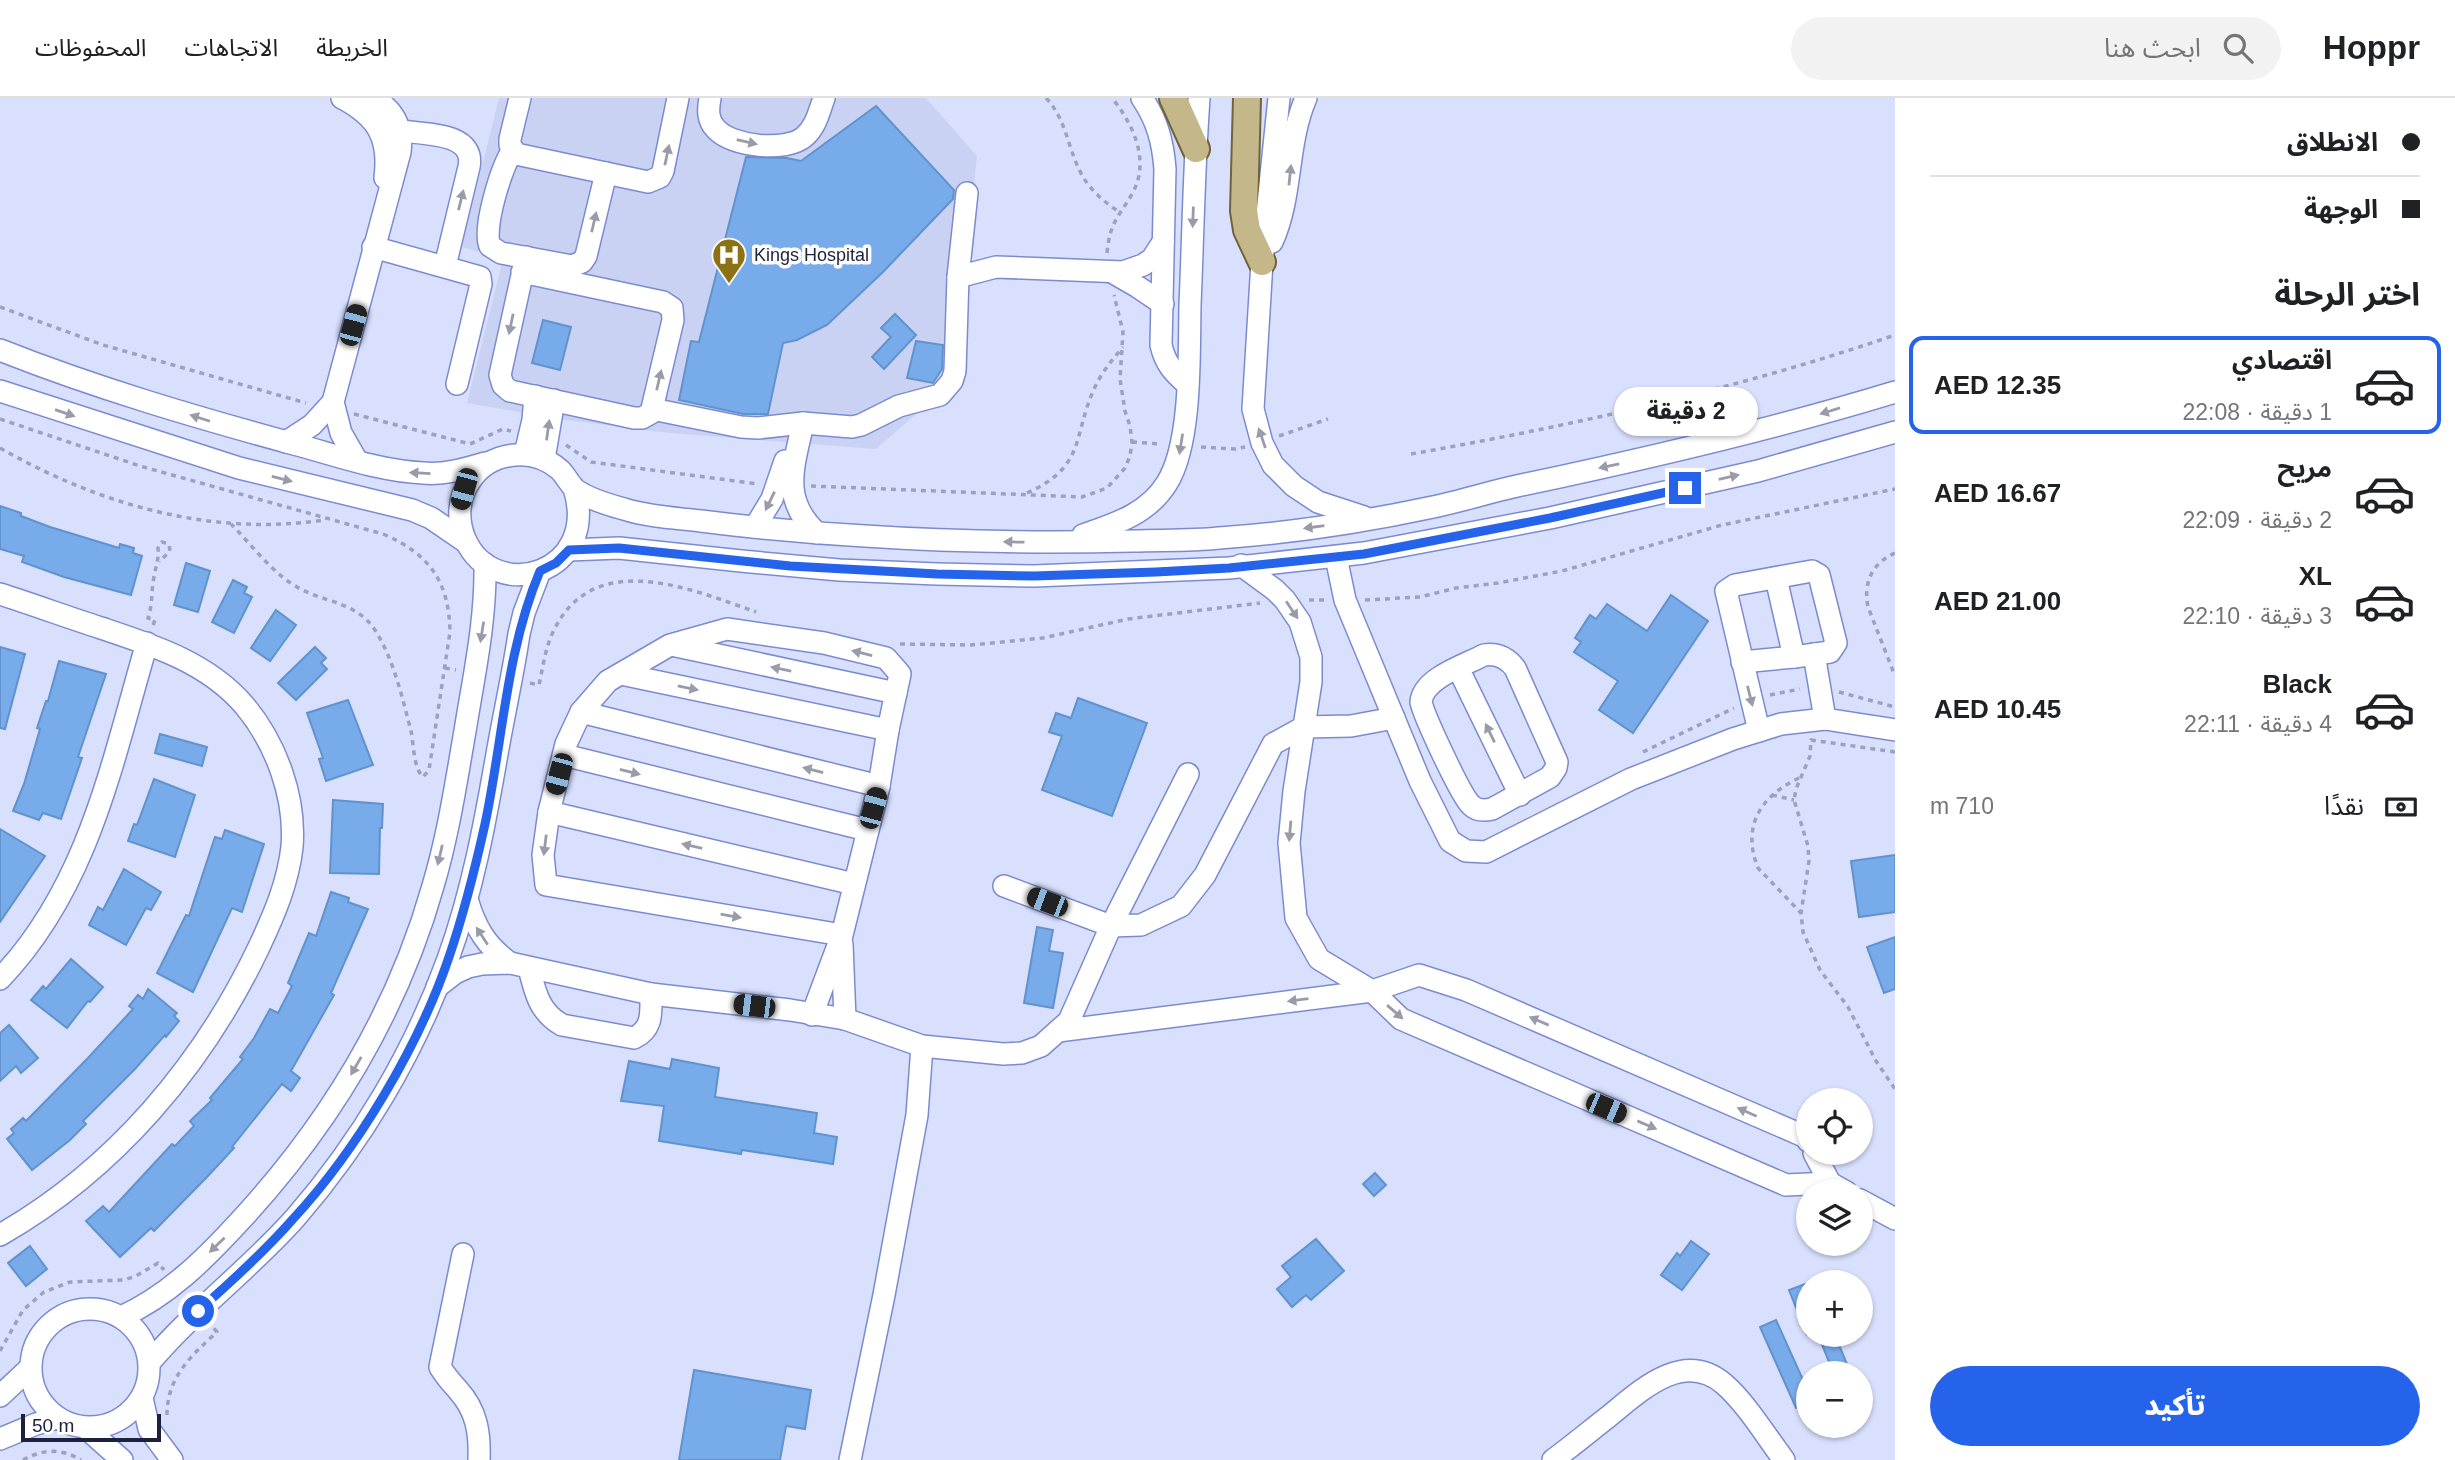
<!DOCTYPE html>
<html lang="ar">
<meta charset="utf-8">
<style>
body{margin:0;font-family:Arial,"Noto Sans Arabic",sans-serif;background:#f2f2f2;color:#202124;direction:rtl;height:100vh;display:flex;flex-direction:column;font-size:26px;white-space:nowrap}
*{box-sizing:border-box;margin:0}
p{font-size:23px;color:#757577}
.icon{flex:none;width:38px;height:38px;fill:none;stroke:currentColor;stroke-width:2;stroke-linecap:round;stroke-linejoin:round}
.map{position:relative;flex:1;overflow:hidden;direction:ltr}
.drawer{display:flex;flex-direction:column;background:#fff;width:560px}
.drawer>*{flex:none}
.top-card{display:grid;align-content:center;height:154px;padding:0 35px;background:#fff}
.tools{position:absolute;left:1796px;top:990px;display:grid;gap:14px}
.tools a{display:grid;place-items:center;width:77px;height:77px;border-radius:50%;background:#fff;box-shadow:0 2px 5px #0004;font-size:35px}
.scale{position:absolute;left:21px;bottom:18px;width:140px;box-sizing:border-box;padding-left:7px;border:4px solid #1c213d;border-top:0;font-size:19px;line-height:24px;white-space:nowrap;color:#1c213d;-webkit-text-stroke:5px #fff;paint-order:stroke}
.end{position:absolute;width:32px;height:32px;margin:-16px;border:9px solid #2563eb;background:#fff;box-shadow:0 0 0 4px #fff}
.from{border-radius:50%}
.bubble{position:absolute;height:49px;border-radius:24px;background:#fff;box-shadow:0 2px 5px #0004;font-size:23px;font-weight:800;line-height:49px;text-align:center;direction:rtl}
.car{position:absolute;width:21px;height:42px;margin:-21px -10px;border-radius:9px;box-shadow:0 0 5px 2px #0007;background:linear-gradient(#222 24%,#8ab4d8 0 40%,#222 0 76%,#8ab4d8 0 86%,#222 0)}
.top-card b{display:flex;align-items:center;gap:24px;height:66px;font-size:26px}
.top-card b+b{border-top:2px solid #e0e0e0}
.top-card i{width:18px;height:18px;background:#202124}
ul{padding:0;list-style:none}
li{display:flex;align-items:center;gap:21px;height:98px;margin:0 14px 10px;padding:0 21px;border:4px solid transparent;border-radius:14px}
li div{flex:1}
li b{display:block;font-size:26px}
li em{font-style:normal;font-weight:800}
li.active{border-color:#2563eb}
li>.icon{width:63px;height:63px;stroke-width:1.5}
h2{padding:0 35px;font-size:32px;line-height:84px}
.pay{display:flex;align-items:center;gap:18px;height:77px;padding:0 35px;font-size:26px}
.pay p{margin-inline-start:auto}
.button{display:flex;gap:14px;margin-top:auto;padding:14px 35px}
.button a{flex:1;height:80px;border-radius:42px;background:#2563eb;color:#fff;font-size:28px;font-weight:800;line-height:80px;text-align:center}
header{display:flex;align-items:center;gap:42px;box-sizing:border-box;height:98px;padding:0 35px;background:#fff;border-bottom:2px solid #e0e0e0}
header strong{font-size:33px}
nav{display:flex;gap:38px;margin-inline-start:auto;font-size:24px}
.search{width:490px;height:63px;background:#f2f2f2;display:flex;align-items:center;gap:18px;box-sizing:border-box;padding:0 24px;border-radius:38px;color:#757577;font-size:26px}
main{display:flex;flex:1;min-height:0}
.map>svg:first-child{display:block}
.built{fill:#c9d2f2}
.building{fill:#77abea;stroke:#6192cd;stroke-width:2}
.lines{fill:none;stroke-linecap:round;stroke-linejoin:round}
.minor-casing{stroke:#7c8bcf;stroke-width:24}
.major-casing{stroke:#70633c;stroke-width:30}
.path{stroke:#9ba2bf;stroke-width:3.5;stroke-dasharray:5 5;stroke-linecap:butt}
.minor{stroke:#fff;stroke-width:21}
.major{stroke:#c4b78a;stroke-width:26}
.oneway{fill:#999ba8}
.route{stroke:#2563eb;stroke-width:9}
.labels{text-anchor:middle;stroke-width:7;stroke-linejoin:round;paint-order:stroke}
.poi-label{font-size:18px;fill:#1c213d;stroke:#fff;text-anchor:start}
</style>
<header>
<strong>Hoppr</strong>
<div class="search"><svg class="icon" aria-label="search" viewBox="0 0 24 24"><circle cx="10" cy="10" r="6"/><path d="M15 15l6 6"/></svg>ابحث هنا</div>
<nav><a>الخريطة</a><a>الاتجاهات</a><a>المحفوظات</a></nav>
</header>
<main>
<section class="drawer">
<div class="top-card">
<b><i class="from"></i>الانطلاق</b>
<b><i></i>الوجهة</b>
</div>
<h2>اختر الرحلة</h2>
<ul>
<li class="active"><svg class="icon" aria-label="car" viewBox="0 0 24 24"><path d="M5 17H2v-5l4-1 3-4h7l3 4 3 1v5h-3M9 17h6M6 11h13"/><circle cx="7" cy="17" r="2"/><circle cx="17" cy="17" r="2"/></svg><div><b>اقتصادي</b><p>1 دقيقة · 22:08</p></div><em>AED 12.35</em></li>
<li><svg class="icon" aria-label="car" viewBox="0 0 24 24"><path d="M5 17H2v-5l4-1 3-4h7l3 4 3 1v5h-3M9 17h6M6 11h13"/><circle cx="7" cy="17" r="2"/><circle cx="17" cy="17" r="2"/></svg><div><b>مريح</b><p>2 دقيقة · 22:09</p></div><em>AED 16.67</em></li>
<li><svg class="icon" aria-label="car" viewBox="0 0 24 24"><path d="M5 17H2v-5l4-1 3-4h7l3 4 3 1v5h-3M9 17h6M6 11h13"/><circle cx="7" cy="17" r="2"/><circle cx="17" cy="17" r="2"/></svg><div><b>XL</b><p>3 دقيقة · 22:10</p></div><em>AED 21.00</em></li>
<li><svg class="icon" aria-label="car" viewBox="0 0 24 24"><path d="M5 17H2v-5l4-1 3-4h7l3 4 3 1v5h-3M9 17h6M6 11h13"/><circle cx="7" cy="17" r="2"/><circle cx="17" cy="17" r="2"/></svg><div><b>Black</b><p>4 دقيقة · 22:11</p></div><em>AED 10.45</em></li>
</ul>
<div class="pay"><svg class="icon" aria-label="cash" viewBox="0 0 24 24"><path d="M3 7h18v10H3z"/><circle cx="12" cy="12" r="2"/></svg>نقدًا<p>710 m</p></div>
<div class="button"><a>تأكيد</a></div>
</section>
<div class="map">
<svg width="1895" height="1362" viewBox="0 0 1895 1362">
<rect width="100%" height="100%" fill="#d8e0fd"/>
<path class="built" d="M499,0H926L977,58L953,284L876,351L669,335L559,321L467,305L503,161L462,149Z"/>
<g class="building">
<path d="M876,8L954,92L953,101L883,174L827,227L797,242L783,245L768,316H743L679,302L691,243L699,244L746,59L787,60L801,63Z"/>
<path d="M895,216L916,237L884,271L872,259L891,239L881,230Z"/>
<path d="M543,222L571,229L560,272L532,265Z"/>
<path d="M916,243L943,247L942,271L933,285L907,280Z"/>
<path d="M0,408L21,415V418L50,429L119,450L120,446L134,450L133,455L142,458L131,497L64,479L22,464L24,458L0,451Z"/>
<path d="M186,465L210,473L198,514L174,507Z"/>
<path d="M233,482L247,489L244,495L252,499L234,535L212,524Z"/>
<path d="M1671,497L1708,523L1633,635L1599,612L1618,583L1574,554L1581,544L1575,540L1590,517L1596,521L1607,506L1647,533Z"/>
<path d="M276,512L296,527L270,563L251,550Z"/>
<path d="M0,549L25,556L5,631L0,630Z"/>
<path d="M315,549L326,560L321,565L327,571L296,602L278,585Z"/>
<path d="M59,563L106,576L78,659L82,660L61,721L43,715L39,722L13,713L24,686L40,631L37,630L46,603H48Z"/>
<path d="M1078,600L1147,625L1112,718L1042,692L1062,638L1049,634L1056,615L1071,620Z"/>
<path d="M348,602L373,667L326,683L319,661L323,660L307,615Z"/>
<path d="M160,636L207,649L202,668L155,655Z"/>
<path d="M154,681L195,697L175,759L128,743L134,726L137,727Z"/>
<path d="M333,702L383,706L382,730H380L379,776L330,775Z"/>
<path d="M0,731L45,758L0,824Z"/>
<path d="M225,732L264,746L242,814L232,810L193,894L157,875L186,817L189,818L215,739L222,741Z"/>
<path d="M1895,757V814L1859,819L1851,763Z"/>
<path d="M124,771L161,794L151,812L146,810L126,847L89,827L98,809L103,812Z"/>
<path d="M331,794L349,800L348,804L368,811L331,895L334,897L291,973L300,980L291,993L282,986L232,1049L234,1050L207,1079L154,1133L151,1130L120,1159L86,1123L103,1108L109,1114L172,1046L175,1048L194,1028L190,1023L212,1002L210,1000L243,961L240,959L254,940L270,911L278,915L292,888L288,885L309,835L316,838Z"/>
<path d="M1037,829L1053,832L1049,853L1063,855L1053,910L1024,905Z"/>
<path d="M1895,839V891L1884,895L1867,849Z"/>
<path d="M71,861L103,889L90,904L88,903L67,930L31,902L43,888L46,891Z"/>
<path d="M148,891L177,915L174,918L179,923L166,939L165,937L135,971L83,1023L86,1026L70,1042L32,1072L7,1041L14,1035L11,1031L23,1020L26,1023L88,960L133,911L129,908L138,897L143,901Z"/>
<path d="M9,927L38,960L21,975L16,968L0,983V935Z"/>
<path d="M672,961L719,970L715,999L817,1015L814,1035L837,1039L833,1066L742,1052L741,1056L659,1043L664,1008L621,1003L629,963L670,971Z"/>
<path d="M1375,1075L1386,1087L1374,1098L1363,1086Z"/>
<path d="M1316,1141L1344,1173L1311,1202L1306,1197L1292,1209L1277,1191L1291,1179L1282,1168Z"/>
<path d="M1691,1143L1709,1156L1682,1192L1661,1177L1677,1155L1680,1158Z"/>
<path d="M30,1148L47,1171L26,1188L8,1165Z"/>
<path d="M1808,1185V1237H1807L1789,1192Z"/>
<path d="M1776,1222L1808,1293V1304L1796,1310L1760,1229Z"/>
<path d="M1818,1237H1835L1851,1276H1834Z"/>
<path d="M694,1272L811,1292L805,1331L786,1328L780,1362H679Z"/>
</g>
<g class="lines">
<g class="minor-casing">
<g id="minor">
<path d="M342,0C378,19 390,40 385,80"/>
<path d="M520,0L510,41V47L516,56L648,84L660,79L663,73L678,0"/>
<path d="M710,0C708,11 707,22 716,31C732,49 786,54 804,39C816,29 819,14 824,0"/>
<path d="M1142,0C1157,22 1163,44 1165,71L1161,247C1165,265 1173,274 1187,286"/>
<path d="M1279,0L1262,164L1253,311L1262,345L1273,367L1294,388L1318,404L1364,419"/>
<path d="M400,33C423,36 476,34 469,69L445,168"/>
<path d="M513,52C502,67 482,131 490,148L501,155L572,168L582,164L586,158L606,75"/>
<path d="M1272,144C1293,98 1286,46 1306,0"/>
<path d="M373,149L480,179L481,186L457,286"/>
<path d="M522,174L663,204L672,210L673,222L651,315L642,320H634L510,293L503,287L500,277L526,159"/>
<path d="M1112,174L1138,189L1163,206"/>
<path d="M958,179L967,95"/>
<path d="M0,252C96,290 195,319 294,346C336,357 379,373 423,375C444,377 465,371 485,365"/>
<path d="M0,293L239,370L412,412L431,420L466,444"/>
<path d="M333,304L341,335L357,363"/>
<path d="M652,311L741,329L758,330L803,325L852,329L861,327L899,308L940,297L952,283L955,273L958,179L996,169L1123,174L1143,167L1152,161L1163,144"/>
<path d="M803,325C794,368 780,401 817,435"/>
<path d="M286,344L312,327L333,304L400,54C403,30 394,12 373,0"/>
<path d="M525,356L533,322L535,298"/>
<path d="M544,361L554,302"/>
<path d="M574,390C601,476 494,507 465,441C457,422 458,400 470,383C489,353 533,348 560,372C566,378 570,387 576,392C589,401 609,407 624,411C649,419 676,420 701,423C756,430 810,435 865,438C954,444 1043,445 1133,443C1162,442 1191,443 1219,440C1291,435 1363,424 1433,409C1462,403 1489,394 1517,388C1645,361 1771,332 1895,294"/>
<path d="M755,429L772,401L785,363"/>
<path d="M1083,437C1115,426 1148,416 1167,385C1192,345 1189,256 1190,207C1193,138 1194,69 1199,0"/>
<path d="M569,452L619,450L741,463L839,472L937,476L1034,478L1229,470L1364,455L1550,420L1758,373L1895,334"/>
<path d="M1336,459L1345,502L1420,683L1450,743L1466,753L1486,754L1631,681L1733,641L1781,626L1825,621L1895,632"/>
<path d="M1241,467L1275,492L1285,502L1300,524L1311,559V584L1294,693L1289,745L1296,820L1319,861L1372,893L1401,921L1786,1087L1830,1085L1846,1094"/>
<path d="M0,496C34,507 67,519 101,530C152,547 207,564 244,607C276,645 296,699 292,749C288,785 274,817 259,849C203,967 114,1072 0,1137"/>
<path d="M676,548L896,595"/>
<path d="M1814,556L1825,621"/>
<path d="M1484,557C1497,555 1507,560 1515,570L1557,664L1556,670L1550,679L1492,711C1484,713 1477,713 1471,707C1461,698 1424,618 1421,604C1423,580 1465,567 1484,557Z"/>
<path d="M1742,564L1794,559L1776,480"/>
<path d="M1458,570L1520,697"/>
<path d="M621,576L888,632"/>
<path d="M581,614L879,688"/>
<path d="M1759,633L1726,493L1735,487L1812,473L1819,477L1836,545L1830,554L1794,559"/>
<path d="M564,657L867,732"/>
<path d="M549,714L854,786"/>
<path d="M1004,788L1111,828L1141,827L1181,808L1205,777L1273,646L1304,629L1351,628L1394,620"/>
<path d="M467,801C475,829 486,848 510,865"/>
<path d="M842,846L845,921"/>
<path d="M529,870C535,894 539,914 562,927L634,940C653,931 651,915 651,896"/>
<path d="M0,881C89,788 112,664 147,545"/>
<path d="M437,889L455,875L468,869L482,866L510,865L651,896L790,912L845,921L922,948L1003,956L1022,955L1041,948L1069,923L1111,828L1188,676"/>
<path d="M812,917L842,837L879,688L888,632L900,576L886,560L824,545L727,531L670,547L608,583L581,614L566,646L549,714L543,757L546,787L842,837"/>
<path d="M1058,933L1372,893L1419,877L1466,892L1806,1039L1808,1043"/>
<path d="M1814,1055L1830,1085"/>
<path d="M1860,1102L1895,1121"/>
<path d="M463,1156L440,1269C446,1279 451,1284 458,1292C477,1313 480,1335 479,1362"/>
<circle cx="90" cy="1270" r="59"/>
<path d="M121,1219C168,1198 205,1161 239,1124C328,1028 397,915 433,788C448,738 456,685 465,633C474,577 486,523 485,466"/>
<path d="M150,1264C194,1212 250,1171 296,1119C361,1044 414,955 448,861C472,795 485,725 497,656C504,616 513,576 519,536L524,515L540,473"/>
<path d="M0,1298L30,1270"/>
<path d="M142,1300L149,1331L172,1362"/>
<path d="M86,1330L122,1362"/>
<path d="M0,1341L36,1326L57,1320"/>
<path d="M850,1362L884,1197L917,1017L922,948"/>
<path d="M1553,1362C1572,1348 1590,1333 1608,1319C1640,1293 1683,1251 1724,1286C1746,1305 1766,1338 1784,1362"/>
</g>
</g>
<g class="major-casing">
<g id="major">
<path d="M1173,0L1196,51"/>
<path d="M1247,0L1244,113L1247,132L1262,164"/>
</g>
</g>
<g class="path">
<path d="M1046,0C1065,20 1067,45 1078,69C1086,88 1101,102 1118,113"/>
<path d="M1107,155C1110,124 1118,120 1132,96C1151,63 1133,26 1112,0"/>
<path d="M0,209L103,247L306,305"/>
<path d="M354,316L470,346L503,331L511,333"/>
<path d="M0,321L140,368L383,436C430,456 449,484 450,534L429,672L423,679C413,669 414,647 411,633C402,599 394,562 375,532C356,503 324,505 297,489C271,474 252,447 231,426"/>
<path d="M1279,338L1328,321"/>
<path d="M1132,344L1161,346"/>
<path d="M566,347L591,364L758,386"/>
<path d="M1201,349L1235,351L1245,349"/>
<path d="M0,350C98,406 211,439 324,422"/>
<path d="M1411,356C1575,327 1738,291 1895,237"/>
<path d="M811,388L1082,399L1107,390L1125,370L1130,358L1132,344L1130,328L1125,313L1120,281L1123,234L1114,197"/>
<path d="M1027,395C1087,368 1072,338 1095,289C1102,274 1112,262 1123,249"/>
<path d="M1895,455C1872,465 1863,485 1868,509L1895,578"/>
<path d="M1309,502H1326"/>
<path d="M1365,502L1420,499L1456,490L1498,485L1562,473L1722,427L1895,391"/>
<path d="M153,527L155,522L148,520C153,506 151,492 154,479C156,467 159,461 158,450L162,444L169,446L170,453L159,464"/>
<path d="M900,546L971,547L1043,540L1128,521L1260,505"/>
<path d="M445,570L456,572"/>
<path d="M530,585L539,587C543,569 545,551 553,534C593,449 691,491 756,514"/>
<path d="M1839,594L1895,609"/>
<path d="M1770,597L1800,591"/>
<path d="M1643,654L1734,610"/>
<path d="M1895,654L1811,642L1810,658L1796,691L1794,702L1808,748L1809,763L1801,815L1803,834L1820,872L1848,909L1876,963L1895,991"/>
<path d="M1799,680C1761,698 1741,728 1758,770L1801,815"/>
<path d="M1772,697L1794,702"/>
<path d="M0,1253L23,1212L44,1194L70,1184L124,1182L136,1178L158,1165L164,1172"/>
<path d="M167,1317C167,1279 191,1258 217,1234L210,1226"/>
<path d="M23,1362C43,1351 61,1350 81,1362"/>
</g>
<use href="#minor" class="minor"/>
<use href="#major" class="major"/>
</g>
<defs><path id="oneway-solid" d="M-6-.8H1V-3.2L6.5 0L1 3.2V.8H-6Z" transform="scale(1.75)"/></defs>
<g class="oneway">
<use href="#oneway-solid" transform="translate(747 44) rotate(13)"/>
<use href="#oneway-solid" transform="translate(667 57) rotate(-78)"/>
<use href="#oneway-solid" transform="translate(1290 77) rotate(-84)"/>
<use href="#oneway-solid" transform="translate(461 102) rotate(-76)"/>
<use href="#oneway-solid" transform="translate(1193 119) rotate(92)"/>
<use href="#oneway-solid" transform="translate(594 124) rotate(-77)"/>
<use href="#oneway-solid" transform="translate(511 226) rotate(102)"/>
<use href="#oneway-solid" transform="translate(659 282) rotate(-77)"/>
<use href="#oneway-solid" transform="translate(1830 313) rotate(163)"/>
<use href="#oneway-solid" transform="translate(65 315) rotate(19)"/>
<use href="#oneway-solid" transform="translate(200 320) rotate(-162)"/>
<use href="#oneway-solid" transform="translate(548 332) rotate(-82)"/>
<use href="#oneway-solid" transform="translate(1262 340) rotate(-109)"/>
<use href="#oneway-solid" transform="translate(1181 346) rotate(99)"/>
<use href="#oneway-solid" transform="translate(1609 368) rotate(168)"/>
<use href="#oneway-solid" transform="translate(420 375) rotate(-177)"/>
<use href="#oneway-solid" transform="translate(1729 379) rotate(-13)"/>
<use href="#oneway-solid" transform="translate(282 381) rotate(14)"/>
<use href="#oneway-solid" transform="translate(770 403) rotate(116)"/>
<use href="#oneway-solid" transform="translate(1314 429) rotate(172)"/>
<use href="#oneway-solid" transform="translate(1014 444) rotate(-179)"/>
<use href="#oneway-solid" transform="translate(1292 512) rotate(56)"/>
<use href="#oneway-solid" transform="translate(482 534) rotate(99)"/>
<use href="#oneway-solid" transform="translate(862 555) rotate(-166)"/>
<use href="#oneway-solid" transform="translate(781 571) rotate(-168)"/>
<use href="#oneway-solid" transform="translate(688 590) rotate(12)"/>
<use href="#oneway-solid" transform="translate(1750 598) rotate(76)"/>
<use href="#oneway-solid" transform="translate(1490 635) rotate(-116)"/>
<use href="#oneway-solid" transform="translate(813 672) rotate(-166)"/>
<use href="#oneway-solid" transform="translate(630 674) rotate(14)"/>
<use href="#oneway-solid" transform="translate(1290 733) rotate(95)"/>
<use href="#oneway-solid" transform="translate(545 747) rotate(97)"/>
<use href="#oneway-solid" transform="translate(692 748) rotate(-167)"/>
<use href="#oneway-solid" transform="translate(440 757) rotate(103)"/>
<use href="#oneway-solid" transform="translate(731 818) rotate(10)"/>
<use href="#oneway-solid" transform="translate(482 838) rotate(-123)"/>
<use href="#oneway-solid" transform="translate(1298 902) rotate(173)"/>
<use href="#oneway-solid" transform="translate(1395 914) rotate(41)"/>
<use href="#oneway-solid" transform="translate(1539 923) rotate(-157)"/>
<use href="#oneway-solid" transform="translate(356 968) rotate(120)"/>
<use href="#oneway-solid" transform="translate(1747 1014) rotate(-156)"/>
<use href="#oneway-solid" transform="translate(1647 1027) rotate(23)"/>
<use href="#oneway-solid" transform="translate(217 1147) rotate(136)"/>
</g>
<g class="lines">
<path class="route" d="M198,1213C231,1184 264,1154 293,1121C357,1052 419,948 449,859C464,815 475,771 485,726C503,642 506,553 540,473L556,465L569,452L619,450L790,468L937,476L1034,478L1156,474L1229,470L1364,456L1550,420L1685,390"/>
</g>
<defs>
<g id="hospital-pin" transform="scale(1.75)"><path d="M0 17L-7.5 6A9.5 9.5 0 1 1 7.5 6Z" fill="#8a7215" stroke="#fff"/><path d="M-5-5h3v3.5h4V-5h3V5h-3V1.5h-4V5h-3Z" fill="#fff"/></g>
</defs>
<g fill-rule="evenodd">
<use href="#hospital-pin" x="729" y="157"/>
</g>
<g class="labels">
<g class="poi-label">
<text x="754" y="163">Kings Hospital</text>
</g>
</g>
</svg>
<div class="tools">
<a><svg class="icon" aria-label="locate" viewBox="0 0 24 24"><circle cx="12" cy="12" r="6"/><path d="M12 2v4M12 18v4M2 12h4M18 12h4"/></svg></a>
<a><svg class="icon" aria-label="layers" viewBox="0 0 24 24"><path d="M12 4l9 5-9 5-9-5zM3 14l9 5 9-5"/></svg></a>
<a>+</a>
<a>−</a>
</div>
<div class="scale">50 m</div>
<i class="end from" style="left:198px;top:1213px"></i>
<i class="end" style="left:1685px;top:390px"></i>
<div class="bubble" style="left:1614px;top:289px;width:144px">2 دقيقة</div>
<i class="car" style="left:353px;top:227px;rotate:15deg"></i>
<i class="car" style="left:464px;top:391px;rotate:195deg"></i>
<i class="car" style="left:559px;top:676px;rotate:195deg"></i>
<i class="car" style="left:873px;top:710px;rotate:15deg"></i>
<i class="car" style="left:1047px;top:804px;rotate:291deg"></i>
<i class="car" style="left:754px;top:908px;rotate:277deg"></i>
<i class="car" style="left:1606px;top:1010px;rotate:113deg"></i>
</div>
</main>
